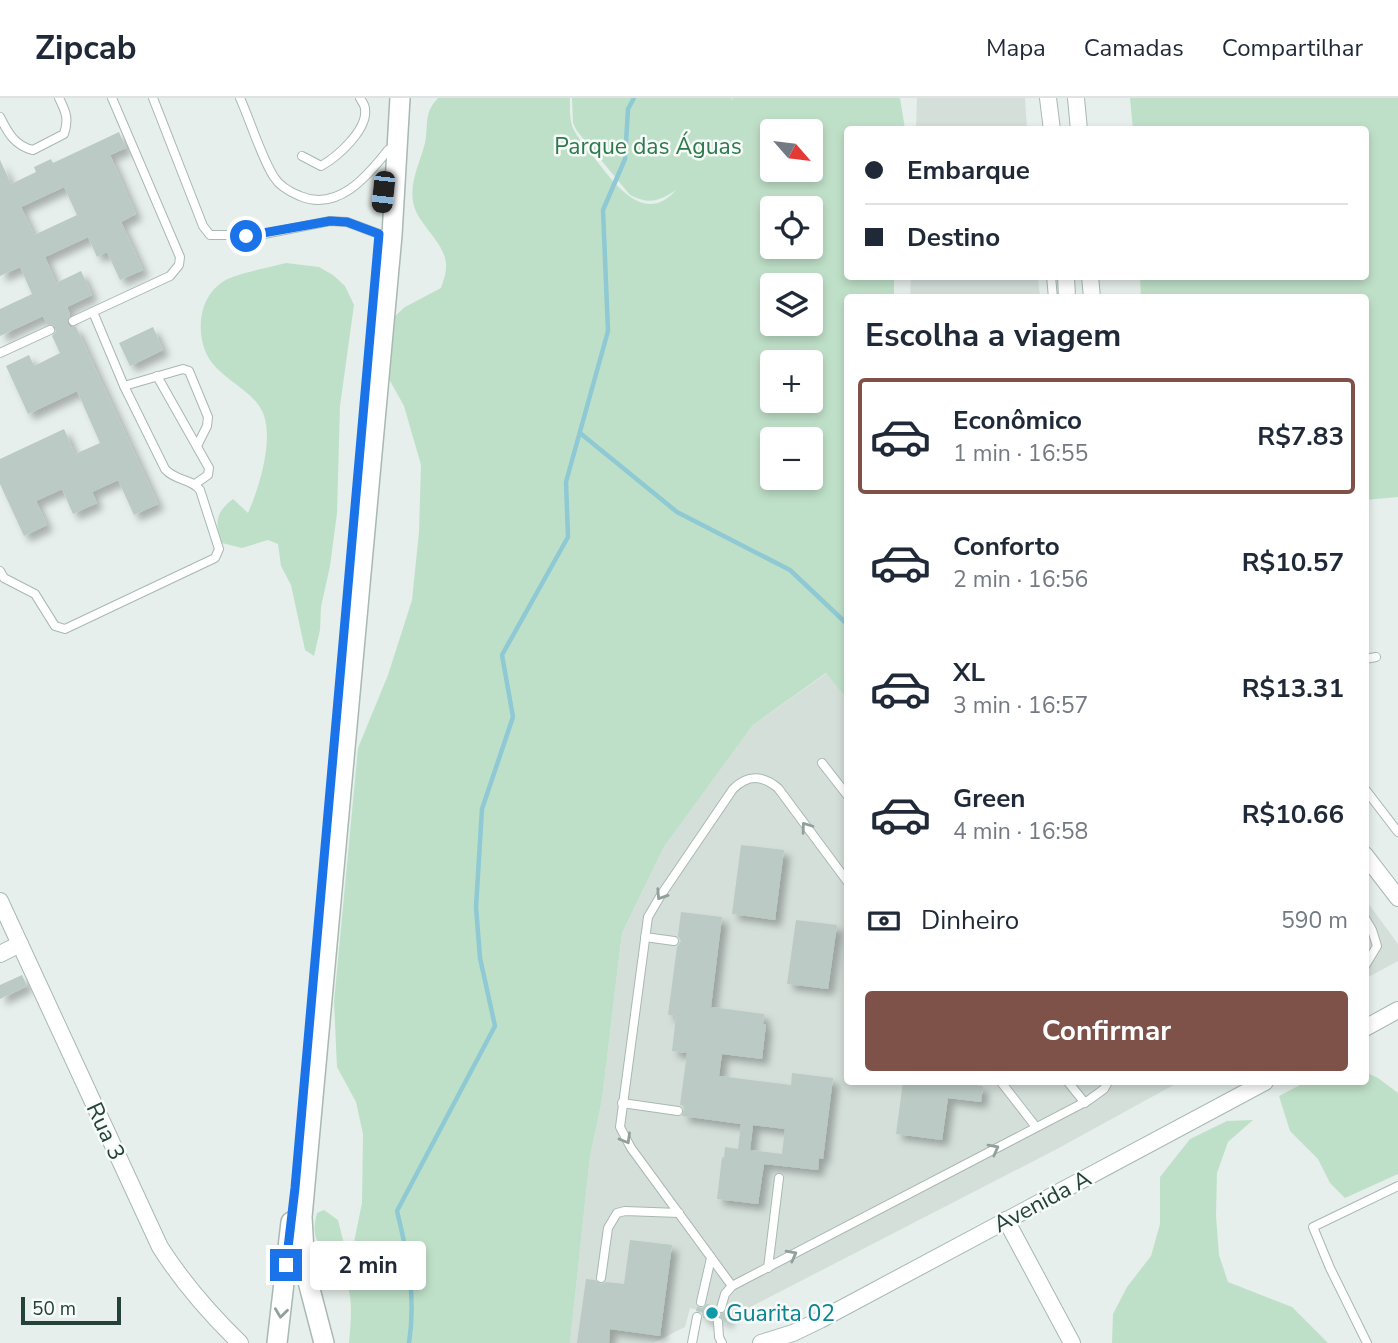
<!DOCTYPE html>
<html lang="pt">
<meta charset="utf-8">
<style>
body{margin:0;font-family:"Nunito Sans",sans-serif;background:#f2f2f3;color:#1f2937;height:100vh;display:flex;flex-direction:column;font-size:26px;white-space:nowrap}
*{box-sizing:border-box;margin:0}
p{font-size:23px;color:#747a83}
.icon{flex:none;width:38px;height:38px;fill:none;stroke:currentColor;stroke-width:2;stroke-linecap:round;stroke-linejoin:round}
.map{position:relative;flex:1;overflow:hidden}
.panel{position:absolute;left:844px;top:196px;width:525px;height:791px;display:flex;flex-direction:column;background:#fff;border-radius:7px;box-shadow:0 4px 10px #0003}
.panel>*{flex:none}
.banner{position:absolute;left:844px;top:28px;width:525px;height:154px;border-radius:7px;box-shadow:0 4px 10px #0003;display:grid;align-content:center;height:154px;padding:0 21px;background:#fff}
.needle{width:46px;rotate:118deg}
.fabs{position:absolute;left:760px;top:21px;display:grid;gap:14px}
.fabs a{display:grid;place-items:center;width:63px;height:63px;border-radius:7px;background:#fff;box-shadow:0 4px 10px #0003;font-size:35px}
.scale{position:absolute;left:21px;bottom:18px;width:100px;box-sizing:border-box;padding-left:7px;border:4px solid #24423a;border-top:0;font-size:19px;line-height:24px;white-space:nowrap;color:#24423a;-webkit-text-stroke:5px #f7fbf9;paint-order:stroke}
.end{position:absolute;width:32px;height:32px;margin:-16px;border:9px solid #1a73e8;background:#fff;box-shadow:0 0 0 4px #fff}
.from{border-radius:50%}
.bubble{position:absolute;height:49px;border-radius:7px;background:#fff;box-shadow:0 4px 10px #0003;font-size:23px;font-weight:700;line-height:49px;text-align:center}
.car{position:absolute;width:21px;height:42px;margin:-21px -10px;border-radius:9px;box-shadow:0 0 5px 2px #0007;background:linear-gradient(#222 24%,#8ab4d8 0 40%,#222 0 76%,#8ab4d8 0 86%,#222 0)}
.banner b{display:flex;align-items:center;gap:24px;height:66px;font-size:26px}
.banner b+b{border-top:2px solid #e0e1e3}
.banner i{width:18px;height:18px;background:#1f2937}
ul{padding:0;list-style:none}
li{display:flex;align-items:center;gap:21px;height:116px;margin:0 14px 10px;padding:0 7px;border:4px solid transparent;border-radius:7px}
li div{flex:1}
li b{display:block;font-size:26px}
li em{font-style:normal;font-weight:700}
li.active{border-color:#7f5249}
li>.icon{width:63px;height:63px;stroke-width:1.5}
h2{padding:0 21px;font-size:32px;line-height:84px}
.pay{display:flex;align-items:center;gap:18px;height:77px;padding:0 21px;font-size:26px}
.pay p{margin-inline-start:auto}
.button{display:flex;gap:14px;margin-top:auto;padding:14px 21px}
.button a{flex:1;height:80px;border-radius:7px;background:#7f5249;color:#fff;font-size:28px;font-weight:700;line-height:80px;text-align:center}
header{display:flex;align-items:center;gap:42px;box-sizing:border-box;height:98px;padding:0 35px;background:#fff;border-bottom:2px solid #e0e1e3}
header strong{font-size:33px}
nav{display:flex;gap:38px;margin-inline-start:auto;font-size:24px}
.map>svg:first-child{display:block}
.built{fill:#d4dfda}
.green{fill:#bfe0c8;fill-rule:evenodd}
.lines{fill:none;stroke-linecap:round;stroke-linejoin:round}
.stream{stroke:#8ec9d4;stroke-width:4.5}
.building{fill:#bbcac4;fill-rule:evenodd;filter:url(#shadow)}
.service-casing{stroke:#a8b8b2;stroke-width:10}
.minor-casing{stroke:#a8b8b2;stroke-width:18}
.tertiary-casing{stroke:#a8b8b2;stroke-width:22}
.service{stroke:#fff;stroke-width:8}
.minor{stroke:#fff;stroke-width:16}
.tertiary{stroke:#fff;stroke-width:19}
.oneway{stroke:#92a09c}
.route{stroke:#1a73e8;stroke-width:9}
.culture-dot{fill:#0f9aa8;stroke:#f7fbf9;stroke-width:2.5}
.labels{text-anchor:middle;stroke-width:5;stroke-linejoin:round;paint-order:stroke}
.park-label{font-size:23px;fill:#2d7a4b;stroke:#f7fbf9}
.street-label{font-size:23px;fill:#24423a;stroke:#f7fbf9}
.culture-label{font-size:23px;fill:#0d838f;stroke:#f7fbf9;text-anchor:start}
</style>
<header>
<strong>Zipcab</strong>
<nav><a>Mapa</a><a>Camadas</a><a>Compartilhar</a></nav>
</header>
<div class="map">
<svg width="1398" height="1245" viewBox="0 0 1398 1245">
<defs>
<filter id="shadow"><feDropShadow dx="6" dy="6" stdDeviation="3.5" flood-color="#0004"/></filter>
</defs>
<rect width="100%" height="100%" fill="#e6efeb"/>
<g class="built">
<path d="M917,0H1025L1027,31H916Z"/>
<path d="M911,179H1038L1040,199H910Z"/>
<path d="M827,575L847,601V984H1179L1057,1051L729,1220L690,1210L685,1229L653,1245H570L590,1059L602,1002L622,835L664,749L753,627Z"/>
<path d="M1365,801L1398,846V863L1365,881Z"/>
</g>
<g class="green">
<path d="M438,0H570C570,11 569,22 574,32C578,41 587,50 593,58C613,84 644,129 676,92C660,103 649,107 630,97L577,33L573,25L572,0H732L731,3L733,0H900L905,31L847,32V178L894,179V199L847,200V601L826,575L753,627L664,749L622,835L602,1002L590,1059L570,1245H349C351,1222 354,1196 343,1175C330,1149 307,1151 317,1115L324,1112L338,1122L344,1146L354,1144L362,1105L363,1036L356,1004L337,969L334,904L358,650L388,577L412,502L419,434L421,367L404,308L389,281L394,219L405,209L441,190C443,184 446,176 446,169C447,146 420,129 414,108C408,86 420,65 425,45C429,25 423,16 438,0ZM772,33H810V72H772ZM772,110H810V149H772ZM772,187H810V226H772ZM772,264H810V303H772ZM772,341H810V380H772Z"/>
<path d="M1130,0H1398V399L1365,402V200L1141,199L1140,179L1365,178V32L1133,31Z"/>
<path d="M286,165L319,169L333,177L345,188L354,207L340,308L337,415L330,468L321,509L320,532L314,558L305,552L291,487L281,468L278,446L268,442L242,450L222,445C214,424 216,414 233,401L248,415C259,390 276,337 261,311C250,291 220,280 208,259C195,234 199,198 224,183C235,176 271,169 286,165Z"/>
<path d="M1365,974L1378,980L1398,995V1076L1345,1100L1330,1085L1318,1061L1290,1033L1279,998L1306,984H1365Z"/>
<path d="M1253,1022L1228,1044L1217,1075L1216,1118L1219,1157L1228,1184L1292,1209L1328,1245H1112L1113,1216L1127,1189L1151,1158L1160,1126V1079L1190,1041L1227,1023Z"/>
</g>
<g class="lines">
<g class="stream">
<path d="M580,335L677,414L790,472L847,526"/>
<path d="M409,1245C416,1200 408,1157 397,1113L495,928L480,860L476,809L482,711L513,619L502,557L568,439L566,384L608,233L603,112L625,61L628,11L634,0"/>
</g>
</g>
<g class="building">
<path d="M119,34L126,50L110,57L136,116L121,124L143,172L120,182L107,154L97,159L88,139L45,159L56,185L81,173L92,197L67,209L70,217L67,225L70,229H76L158,406L134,417L118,382L92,394L97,405L73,416L62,391L36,403L47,427L24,438L0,386V361L64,331L75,356L100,345L77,293L28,316L6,268L29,257L34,268L60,255L52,238L56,233V229L51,226H47L43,218L0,238V211L32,196L20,169L0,178V62L11,86L36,74L34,69L51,61L53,65ZM64,89L77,117L34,137L21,109Z"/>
<path d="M153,229L163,252L130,268L119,245Z"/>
<path d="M741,747L784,752L775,822L732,816Z"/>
<path d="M681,814L722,819L711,909L764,916L763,926H766L762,961L722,956L719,978L791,987L792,975L833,980L823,1061L819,1060L818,1072L764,1066L758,1106L717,1101L722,1059L724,1060L725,1049L738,1051L741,1026L682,1018L684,1011L683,1007H680L687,955L672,953L676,918L668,917L677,849L681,843L678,838ZM753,1027L785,1031L782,1056L750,1052Z"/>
<path d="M796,822L837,827L828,891L787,886Z"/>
<path d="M22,877L27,888L0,901V887Z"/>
<path d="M903,984H951L983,988L981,1004L948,1000L942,1042L896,1036Z"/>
<path d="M630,1142L672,1147L660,1238L610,1231L609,1245H577L586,1181L595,1182L601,1186L606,1184L624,1186Z"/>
<path d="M707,1206L715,1208L716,1214L720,1216L730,1212L726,1226L720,1218H715L712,1223L703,1220L702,1215L696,1213L697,1209L702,1210Z"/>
</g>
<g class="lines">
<g class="service-casing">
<g id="service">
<path d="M153,0L203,128L210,137H259L330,123L347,124L379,136L390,137"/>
<path d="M240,0C250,22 262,61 274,79C280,89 290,94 300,98C337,114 367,79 388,52"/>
<path d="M0,19C8,35 15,48 33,52L64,36C69,21 66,14 59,0"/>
<path d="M302,58L321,68C337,59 368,32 365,11C365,7 362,4 360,0"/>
<path d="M1051,178L1053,200"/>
<path d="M73,223L170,178L179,167L180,159L112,0"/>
<path d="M0,255L50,232"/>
<path d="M157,278L209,370L208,377L195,386"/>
<path d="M124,288L183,271L189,273L208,319L207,328L197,348"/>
<path d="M0,473L4,480L35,496L55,528L65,531L215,460L219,451L200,392C191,380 175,383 165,371L124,288L93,214"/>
<path d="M1365,561L1376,559"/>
<path d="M822,665L847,697"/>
<path d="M1365,691L1398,734"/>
<path d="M1365,820L1372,832L1377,848L1365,868"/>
<path d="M645,839L674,843"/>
<path d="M1001,984L1036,1029"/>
<path d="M1068,984L1085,1005"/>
<path d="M622,1005L678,1013"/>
<path d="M768,1170L779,1080"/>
<path d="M601,1180L608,1130L617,1115L625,1113L679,1115"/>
<path d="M732,1188L631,1050L620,1029L648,819L661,797L733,691C748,676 762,677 778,690L847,783"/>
<path d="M701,1204L711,1160"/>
<path d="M721,1210L725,1196L732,1188L1089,1002L1104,991L1108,984"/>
<path d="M718,1224L719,1239L722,1245"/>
<path d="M692,1245L697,1219"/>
<path d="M1367,1245L1330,1170L1313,1129L1398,1088"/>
</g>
</g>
<g class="minor-casing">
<g id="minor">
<path d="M1048,0L1052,32"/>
<path d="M1076,0L1079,32"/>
<path d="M1066,178L1067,200"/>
<path d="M1090,178L1092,200"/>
<path d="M1365,757L1398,800"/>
<path d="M0,803L160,1149C183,1185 209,1215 240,1245"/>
<path d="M0,856L20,846"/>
<path d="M1365,930L1398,912"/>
<path d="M1006,1122L1072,1245"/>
<path d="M761,1245L793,1235L820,1222L1265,984"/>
</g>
</g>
<g class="tertiary-casing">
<g id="tertiary">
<path d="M277,1245L291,1124"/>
<path d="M324,1245L305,1172L302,1119L392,137L400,0"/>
</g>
</g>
<use href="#service" class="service"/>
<use href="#minor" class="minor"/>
<use href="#tertiary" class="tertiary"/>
</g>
<defs><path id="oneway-chevron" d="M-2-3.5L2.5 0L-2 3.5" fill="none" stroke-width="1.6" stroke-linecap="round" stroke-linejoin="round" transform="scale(1.75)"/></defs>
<g class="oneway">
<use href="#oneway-chevron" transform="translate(806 729) rotate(-126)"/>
<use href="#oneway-chevron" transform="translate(661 797) rotate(123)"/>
<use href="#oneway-chevron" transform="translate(626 1041) rotate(60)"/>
<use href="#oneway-chevron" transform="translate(994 1051) rotate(-28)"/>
<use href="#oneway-chevron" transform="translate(792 1157) rotate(-28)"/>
<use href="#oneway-chevron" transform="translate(281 1215) rotate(97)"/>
</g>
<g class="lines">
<path class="route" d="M246,138L330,123L347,124L379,136L295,1090L286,1167"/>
</g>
<circle class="culture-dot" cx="712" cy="1215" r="7"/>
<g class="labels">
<g class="park-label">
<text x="648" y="56">Parque das Águas</text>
</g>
<g class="street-label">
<text transform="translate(106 1033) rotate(65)" y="8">Rua 3</text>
<text transform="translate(1042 1103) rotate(-28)" y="8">Avenida A</text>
</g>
<g class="culture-label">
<text x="726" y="1223">Guarita 02</text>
</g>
</g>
</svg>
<div class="fabs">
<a><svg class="needle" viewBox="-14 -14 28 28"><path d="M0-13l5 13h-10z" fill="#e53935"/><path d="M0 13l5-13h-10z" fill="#747a83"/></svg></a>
<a><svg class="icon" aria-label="locate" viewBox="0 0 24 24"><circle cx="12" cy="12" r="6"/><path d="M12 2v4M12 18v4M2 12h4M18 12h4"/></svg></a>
<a><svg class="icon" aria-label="layers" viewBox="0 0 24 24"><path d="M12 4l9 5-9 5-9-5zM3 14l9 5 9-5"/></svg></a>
<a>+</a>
<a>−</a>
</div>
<div class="scale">50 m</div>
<i class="end from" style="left:246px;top:138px"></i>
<i class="end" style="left:286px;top:1167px"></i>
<div class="bubble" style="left:310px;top:1143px;width:116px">2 min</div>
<i class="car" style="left:383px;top:94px;rotate:186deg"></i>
<div class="banner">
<b><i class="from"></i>Embarque</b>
<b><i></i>Destino</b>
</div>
<section class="panel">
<h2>Escolha a viagem</h2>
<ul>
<li class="active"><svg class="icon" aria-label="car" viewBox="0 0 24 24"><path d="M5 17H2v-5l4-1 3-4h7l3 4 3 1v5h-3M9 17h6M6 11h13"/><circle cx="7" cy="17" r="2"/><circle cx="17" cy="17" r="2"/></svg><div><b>Econômico</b><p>1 min · 16:55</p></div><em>R$7.83</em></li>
<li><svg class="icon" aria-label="car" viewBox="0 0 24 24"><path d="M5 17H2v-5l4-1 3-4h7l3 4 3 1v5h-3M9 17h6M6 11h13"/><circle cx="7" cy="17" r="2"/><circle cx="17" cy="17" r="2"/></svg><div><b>Conforto</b><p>2 min · 16:56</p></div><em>R$10.57</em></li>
<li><svg class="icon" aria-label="car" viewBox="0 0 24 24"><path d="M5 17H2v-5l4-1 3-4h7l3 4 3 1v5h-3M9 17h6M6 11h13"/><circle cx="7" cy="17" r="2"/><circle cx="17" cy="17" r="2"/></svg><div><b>XL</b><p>3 min · 16:57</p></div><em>R$13.31</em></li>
<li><svg class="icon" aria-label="car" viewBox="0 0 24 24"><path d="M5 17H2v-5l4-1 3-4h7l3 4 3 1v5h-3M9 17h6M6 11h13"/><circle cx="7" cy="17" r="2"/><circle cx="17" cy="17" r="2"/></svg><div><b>Green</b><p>4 min · 16:58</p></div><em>R$10.66</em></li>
</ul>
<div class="pay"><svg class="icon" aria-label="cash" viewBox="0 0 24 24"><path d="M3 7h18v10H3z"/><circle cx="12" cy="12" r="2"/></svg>Dinheiro<p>590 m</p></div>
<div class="button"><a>Confirmar</a></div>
</section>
</div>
